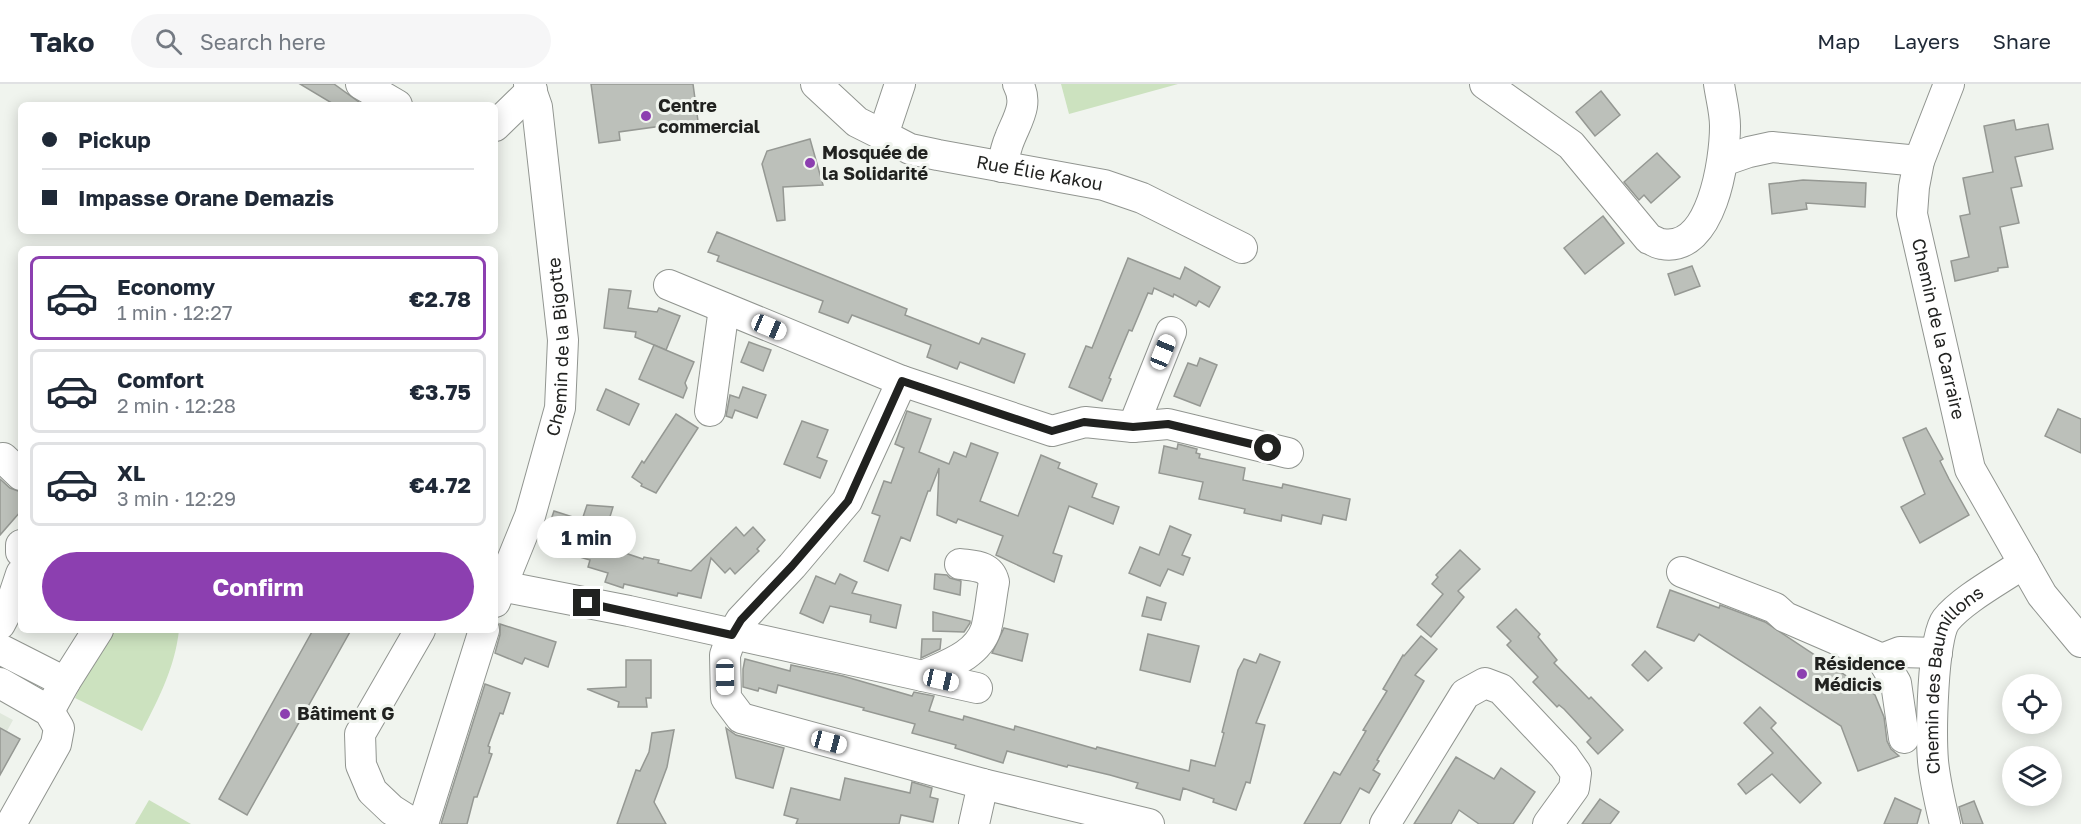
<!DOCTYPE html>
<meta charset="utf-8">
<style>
body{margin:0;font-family:"Golos Text",sans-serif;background:#f6f6f7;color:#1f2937;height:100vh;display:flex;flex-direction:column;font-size:22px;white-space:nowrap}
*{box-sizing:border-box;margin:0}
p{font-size:20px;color:#747a83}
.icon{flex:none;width:33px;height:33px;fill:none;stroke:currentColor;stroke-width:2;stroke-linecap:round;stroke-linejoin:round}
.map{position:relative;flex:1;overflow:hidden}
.panel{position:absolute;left:18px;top:162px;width:480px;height:387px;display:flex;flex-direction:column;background:#fff;border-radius:9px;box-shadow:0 3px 15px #0003}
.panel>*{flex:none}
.guide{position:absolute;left:18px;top:18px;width:480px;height:132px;border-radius:9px;box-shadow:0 3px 15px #0003;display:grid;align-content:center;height:132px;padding:0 24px;background:#fff}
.buttons{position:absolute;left:2002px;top:590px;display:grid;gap:12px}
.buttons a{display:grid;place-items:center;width:60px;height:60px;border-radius:50%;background:#fff;box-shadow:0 3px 15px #0003;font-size:30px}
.end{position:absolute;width:27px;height:27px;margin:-14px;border:8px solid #212220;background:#fff;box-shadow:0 0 0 3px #fff}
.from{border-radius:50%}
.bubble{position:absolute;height:42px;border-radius:21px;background:#fff;box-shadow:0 3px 15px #0003;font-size:20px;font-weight:700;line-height:42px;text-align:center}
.car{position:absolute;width:18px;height:36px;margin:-18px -9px;border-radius:8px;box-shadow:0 0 4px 2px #0007;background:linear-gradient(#fff 24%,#345 0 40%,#fff 0 76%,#345 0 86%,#fff 0)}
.guide b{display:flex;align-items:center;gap:21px;height:57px;font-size:22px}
.guide b+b{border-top:2px solid #e0e1e3}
.guide i{width:15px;height:15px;background:#1f2937}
ul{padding:10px 0 0;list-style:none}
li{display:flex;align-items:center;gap:18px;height:84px;margin:0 12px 9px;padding:0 12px;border:3px solid #e0e1e3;border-radius:9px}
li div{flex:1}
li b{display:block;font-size:22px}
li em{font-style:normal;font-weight:700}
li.active{border-color:#8c3fb0}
li>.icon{width:54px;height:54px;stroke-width:1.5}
.button{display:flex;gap:12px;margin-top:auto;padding:12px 24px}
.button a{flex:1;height:69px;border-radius:36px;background:#8c3fb0;color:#fff;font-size:24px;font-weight:700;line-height:69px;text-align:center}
header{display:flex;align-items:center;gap:36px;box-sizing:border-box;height:84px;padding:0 30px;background:#fff;border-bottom:2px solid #e0e1e3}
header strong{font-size:28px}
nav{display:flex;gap:33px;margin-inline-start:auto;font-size:21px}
.search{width:420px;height:54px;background:#f6f6f7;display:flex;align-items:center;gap:15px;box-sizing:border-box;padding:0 21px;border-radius:33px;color:#747a83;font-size:22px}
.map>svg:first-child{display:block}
.built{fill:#e0e8dc}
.green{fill:#cce2bf}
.building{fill:#bcc0ba;stroke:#959893;stroke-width:1.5}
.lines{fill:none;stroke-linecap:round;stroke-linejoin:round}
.minor-casing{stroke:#919590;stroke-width:32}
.minor{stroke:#fff;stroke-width:30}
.route{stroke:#212220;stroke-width:8}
.poi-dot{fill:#8c3fb0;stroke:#f0f4ee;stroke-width:2}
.labels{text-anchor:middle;stroke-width:6;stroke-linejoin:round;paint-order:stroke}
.poi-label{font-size:18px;font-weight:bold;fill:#212220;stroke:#f0f4ee;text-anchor:start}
.street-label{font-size:18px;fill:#212220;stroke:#f0f4ee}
</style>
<header>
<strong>Tako</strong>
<div class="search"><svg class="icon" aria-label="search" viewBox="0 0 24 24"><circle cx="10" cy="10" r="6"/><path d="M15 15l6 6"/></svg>Search here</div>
<nav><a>Map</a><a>Layers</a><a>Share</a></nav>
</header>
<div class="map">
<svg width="2081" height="740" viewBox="0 0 2081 740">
<rect width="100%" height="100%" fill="#f0f4ee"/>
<path class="built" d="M0,629L13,636L7,647L20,655L11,672L6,670L0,680Z"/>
<g class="green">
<path d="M1061,0H1178L1069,30Z"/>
<path d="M106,546H179C175,583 159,614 142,647L75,614Z"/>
<path d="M149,716L191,740H135Z"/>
</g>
<g class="building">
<path d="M300,0H334L363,21H335Z"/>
<path d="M591,0H693L698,37L619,48L620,56L599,59Z"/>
<path d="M1601,7L1620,31L1595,52L1576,28Z"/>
<path d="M2014,36L2016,46L2048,40L2053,65L2015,73L2022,102L2011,104L2019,139L2000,143L2008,183L1998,184V187L1955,197L1951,177L1969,173L1960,132L1970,130L1963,94L1993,88L1984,42Z"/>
<path d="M810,55L823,101L783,103L785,136L777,137L762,80L767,67Z"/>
<path d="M1657,69L1680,93L1651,119L1644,111L1639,116L1624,98Z"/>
<path d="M1803,96L1866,99L1865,123L1806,119L1807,125L1772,130L1769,100Z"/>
<path d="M1603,132L1624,159L1585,190L1564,164Z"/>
<path d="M717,148L907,225L905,231L979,260L982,254L1025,270L1014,299L960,278L957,285L927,273L931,261L852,231L848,239L819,228L823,217L717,177L719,172L708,168Z"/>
<path d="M1128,174L1180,195L1185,183L1220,203L1209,223L1199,217L1196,222L1174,210L1173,213L1154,204L1152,210L1148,209L1132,247L1129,246L1109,294L1111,295L1102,317L1069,303L1086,262L1092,264Z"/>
<path d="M1692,182L1700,202L1675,211L1668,190Z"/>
<path d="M609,205L631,207L628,224L657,228L659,224L680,232L666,266L635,253L636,248L604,244Z"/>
<path d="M749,258L771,266L763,287L741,278Z"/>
<path d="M654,261L694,278L685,299L687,304L683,314L639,295Z"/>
<path d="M1200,274L1217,281L1200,322L1174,312L1188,279L1197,282Z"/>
<path d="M743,303L766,311L757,334L735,326L732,334L726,332L730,311L739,314Z"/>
<path d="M606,305L639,320L629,341L597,326Z"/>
<path d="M2058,325L2081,335V369L2045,352Z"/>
<path d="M907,327L931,335L919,368L949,380L954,368L966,373L971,359L998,369L980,417L1018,432L1041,371L1060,379L1058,384L1097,400L1092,413L1119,423L1113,440L1069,422L1053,469L1062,472L1054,498L996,471L1003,452L958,435L956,439L937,431L939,384L930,407H928L910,457L901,453L888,487L864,477L880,432L872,429L884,397L891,399L904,364L895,360Z"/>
<path d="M676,330L698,344L656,409L641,402L642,400L632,393L642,377L644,379Z"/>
<path d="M802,337L828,346L817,373L827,377L820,394L784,380Z"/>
<path d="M1926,344L1943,375L1940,377L1949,395L1969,431L1920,459L1901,423L1925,410L1903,354Z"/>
<path d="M1178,360L1197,365L1196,369L1200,370L1199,374L1245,384L1243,396L1282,404L1283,400L1350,415L1346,436L1323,431L1321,440L1282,431L1281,437L1244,429L1245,425L1199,415L1203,398L1159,389L1164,362L1177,365Z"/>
<path d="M0,395L10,404L21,408V427L0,451Z"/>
<path d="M587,421L613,423L601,461L643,475L644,473L659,476L658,479L691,487L736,443L744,452L753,443L765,456L757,465L759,467L735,490L730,484L725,489L711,474L701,514L678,509L677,512L624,500L623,504L605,498L608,489L588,483L590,476L542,462L554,427L582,436Z"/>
<path d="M1170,442L1191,451L1182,471L1190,474L1183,491L1168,485L1160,502L1129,489L1140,463L1159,471Z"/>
<path d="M1460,466L1480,485L1458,507L1464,513L1431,553L1417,541L1443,510L1432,500L1438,493L1436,491Z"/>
<path d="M840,490L857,498L852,509L901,521L896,544L870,538L871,531L830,522L823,539L800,529L816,492L835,500Z"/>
<path d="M935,490L947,491L950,494L961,497L960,511L934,505Z"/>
<path d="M1670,506L1719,524L1720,521L1765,538L1875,611L1884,633L1887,657L1891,665L1899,672L1858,687L1841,642L1699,550L1694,557L1657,543Z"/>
<path d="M1147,513L1166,519L1161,536L1142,532Z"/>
<path d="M1516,525L1540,550L1538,553L1557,576L1554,579L1589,615L1591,613L1623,646L1598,670L1587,658L1591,654L1564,625L1559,621L1557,623L1533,598L1538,593L1507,561L1511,557L1497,543Z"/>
<path d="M933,528L970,537V539L964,548L933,547Z"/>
<path d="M500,540L556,558L548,583L525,574L522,580L495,569L500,551Z"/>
<path d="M1004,544L1028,550L1022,577L992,569Z"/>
<path d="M313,546H351L247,731L219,715Z"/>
<path d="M1148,550L1199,562L1190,598L1140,586Z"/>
<path d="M1421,552L1437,565L1415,591L1424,597L1377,676L1379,677L1373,686L1380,690L1369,709L1360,704L1340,740H1304L1334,688L1340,691L1366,647L1363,646L1387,607L1383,605L1403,571L1404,572Z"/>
<path d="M922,555H941L940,565L921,574Z"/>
<path d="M1645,567L1662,584L1648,597L1632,581Z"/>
<path d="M1260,570L1280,578L1256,639L1265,641L1250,699L1246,698L1236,726L1213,718L1214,715L1183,704L1180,716L1136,704L1138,699L1110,691L1068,681L1067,683L1007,667L1003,679L955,664L956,661L912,649L915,640L863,626L864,624L778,601L776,609L759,604L758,607L743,603V585L745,575L790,587L791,581L843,592L912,612L914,608L934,612L929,627L963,636L964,632L1014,646L1015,642L1096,665L1097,663L1189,687L1191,676L1215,682L1224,649L1222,648L1238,586L1244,575L1256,579Z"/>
<path d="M626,576H651V614H646L647,623H618L619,618L587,605L626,603Z"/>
<path d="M485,600L510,609L503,630L500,629L488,662L490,663L489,669L492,670L477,713H474L467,740H441Z"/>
<path d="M1760,623L1776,639L1771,644L1821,699L1800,719L1772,690L1746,710L1738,700L1773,669L1744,639Z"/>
<path d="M0,644L20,655L0,691Z"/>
<path d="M726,644L736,651L784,664L773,704L736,694Z"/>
<path d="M674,646L667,683L654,718L666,740H617L636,686L640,687L649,668L652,649Z"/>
<path d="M1456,673L1494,695L1501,684L1535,708L1513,740H1479L1459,726L1451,740H1414Z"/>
<path d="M845,694L910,709L912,698L932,704L930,713L938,715L933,738L901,731L899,740H796L798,735L784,731L791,704L840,716Z"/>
<path d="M1895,714L1921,726L1917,740H1884Z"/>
<path d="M1600,715L1619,728L1610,740H1582Z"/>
<path d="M1974,717L1983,740H1963L1959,723Z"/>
</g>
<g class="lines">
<g class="minor-casing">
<g id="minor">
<path d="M361,0L397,21"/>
<path d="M816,0L857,38L883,51"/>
<path id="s1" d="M900,0L883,51L910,65L938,71L1104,101L1142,114L1242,164"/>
<path d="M1485,0L1571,61L1649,155C1653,156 1658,160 1662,160C1712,169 1725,76 1725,42C1725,28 1721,14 1719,0"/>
<path id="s2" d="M1949,0L1919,77L1914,103L1912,130L1970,385L2042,511L2081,558"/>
<path d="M495,42L532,6"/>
<path d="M1723,77L1749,68L1772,63L1919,77"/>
<path d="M1002,83C1004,73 1006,63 1010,54C1017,36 1029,20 1018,0"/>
<path d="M669,201L902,297L847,417L792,482L741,536L732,551L725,571L726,614L741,634L983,700L1149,740"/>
<path d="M902,297L1052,347L1085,338L1133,343L1168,340L1288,369"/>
<path d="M710,327L724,224"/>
<path d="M1133,343L1171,248"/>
<path d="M3,374L21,391"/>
<path d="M21,461V468"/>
<path d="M1682,488L1775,524L1785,533L1882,575L1900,568L1937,569"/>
<path d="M501,502L629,527L977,604"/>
<path id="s3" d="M495,518L530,432L560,324L563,256L537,23L529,0"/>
<path d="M0,540L12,517L21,490"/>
<path d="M0,565L65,598L49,627"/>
<path d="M1882,575L1896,599L1904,654"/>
<path d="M923,592C946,581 977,572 986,545C990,530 991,513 994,498C990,481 974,482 960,480"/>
<path d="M65,598L98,546"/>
<path d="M0,599L49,627L59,644L56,660L11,740"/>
<path d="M414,740L392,726L372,707L361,681L360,650L420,546"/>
<path d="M423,740L484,546"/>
<path d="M974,740L983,700"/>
<path d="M1385,740L1465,610L1485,599L1501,605L1564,672L1576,689L1574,704L1548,740"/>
<path id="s4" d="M1945,740C1940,719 1935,698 1933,677C1931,651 1932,554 1946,536C1963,515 2001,495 2024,479"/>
</g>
</g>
<use href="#minor" class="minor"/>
</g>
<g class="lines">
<path class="route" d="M587,519L732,551L741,536L792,482L848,417L902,297L1052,347L1084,338L1133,343L1168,340L1268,364"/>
</g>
<g class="poi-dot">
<circle cx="646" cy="32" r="6"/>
<circle cx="810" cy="79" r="6"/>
<circle cx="1802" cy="590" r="6"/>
<circle cx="285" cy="630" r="6"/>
</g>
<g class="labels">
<g class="poi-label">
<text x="658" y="28">Centre<tspan x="658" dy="21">commercial</tspan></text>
<text x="822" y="75">Mosquée de<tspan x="822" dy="21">la Solidarité</tspan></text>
<text x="1814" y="586">Résidence<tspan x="1814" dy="21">Médicis</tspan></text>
<text x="297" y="636">Bâtiment G</text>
</g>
<g class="street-label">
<text dy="6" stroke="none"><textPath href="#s1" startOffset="216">Rue Élie Kakou</textPath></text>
<text dy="6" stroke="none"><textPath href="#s2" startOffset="254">Chemin de la Carraire</textPath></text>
<text dy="6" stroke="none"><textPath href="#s3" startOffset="266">Chemin de la Bigotte</textPath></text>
<text dy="6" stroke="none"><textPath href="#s4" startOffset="152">Chemin des Baumillons</textPath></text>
</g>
</g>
</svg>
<div class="buttons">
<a><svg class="icon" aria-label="locate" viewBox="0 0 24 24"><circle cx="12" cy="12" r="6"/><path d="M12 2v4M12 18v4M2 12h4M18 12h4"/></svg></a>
<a><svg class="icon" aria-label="layers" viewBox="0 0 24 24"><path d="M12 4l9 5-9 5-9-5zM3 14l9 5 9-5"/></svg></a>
</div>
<i class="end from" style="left:1268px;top:364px"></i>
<i class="end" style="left:587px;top:519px"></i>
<div class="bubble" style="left:537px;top:432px;width:99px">1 min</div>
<i class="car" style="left:769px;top:243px;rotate:113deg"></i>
<i class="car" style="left:1163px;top:268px;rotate:22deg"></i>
<i class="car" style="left:725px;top:593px;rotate:179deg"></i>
<i class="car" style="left:941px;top:596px;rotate:103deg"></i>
<i class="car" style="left:829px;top:658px;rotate:105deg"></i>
<div class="guide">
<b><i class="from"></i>Pickup</b>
<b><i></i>Impasse Orane Demazis</b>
</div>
<section class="panel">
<ul>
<li class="active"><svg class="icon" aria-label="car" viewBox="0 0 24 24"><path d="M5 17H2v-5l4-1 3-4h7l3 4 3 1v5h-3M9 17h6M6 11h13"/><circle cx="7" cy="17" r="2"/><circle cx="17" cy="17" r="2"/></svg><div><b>Economy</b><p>1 min · 12:27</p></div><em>€2.78</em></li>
<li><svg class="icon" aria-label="car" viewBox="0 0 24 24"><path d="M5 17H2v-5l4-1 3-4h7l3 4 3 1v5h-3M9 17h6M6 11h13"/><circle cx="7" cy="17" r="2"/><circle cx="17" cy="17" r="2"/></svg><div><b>Comfort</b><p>2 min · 12:28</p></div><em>€3.75</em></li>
<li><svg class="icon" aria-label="car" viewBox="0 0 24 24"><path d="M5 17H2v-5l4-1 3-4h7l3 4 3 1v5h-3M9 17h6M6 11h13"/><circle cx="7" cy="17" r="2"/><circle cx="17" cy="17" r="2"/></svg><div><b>XL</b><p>3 min · 12:29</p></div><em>€4.72</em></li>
</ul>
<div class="button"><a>Confirm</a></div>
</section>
</div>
